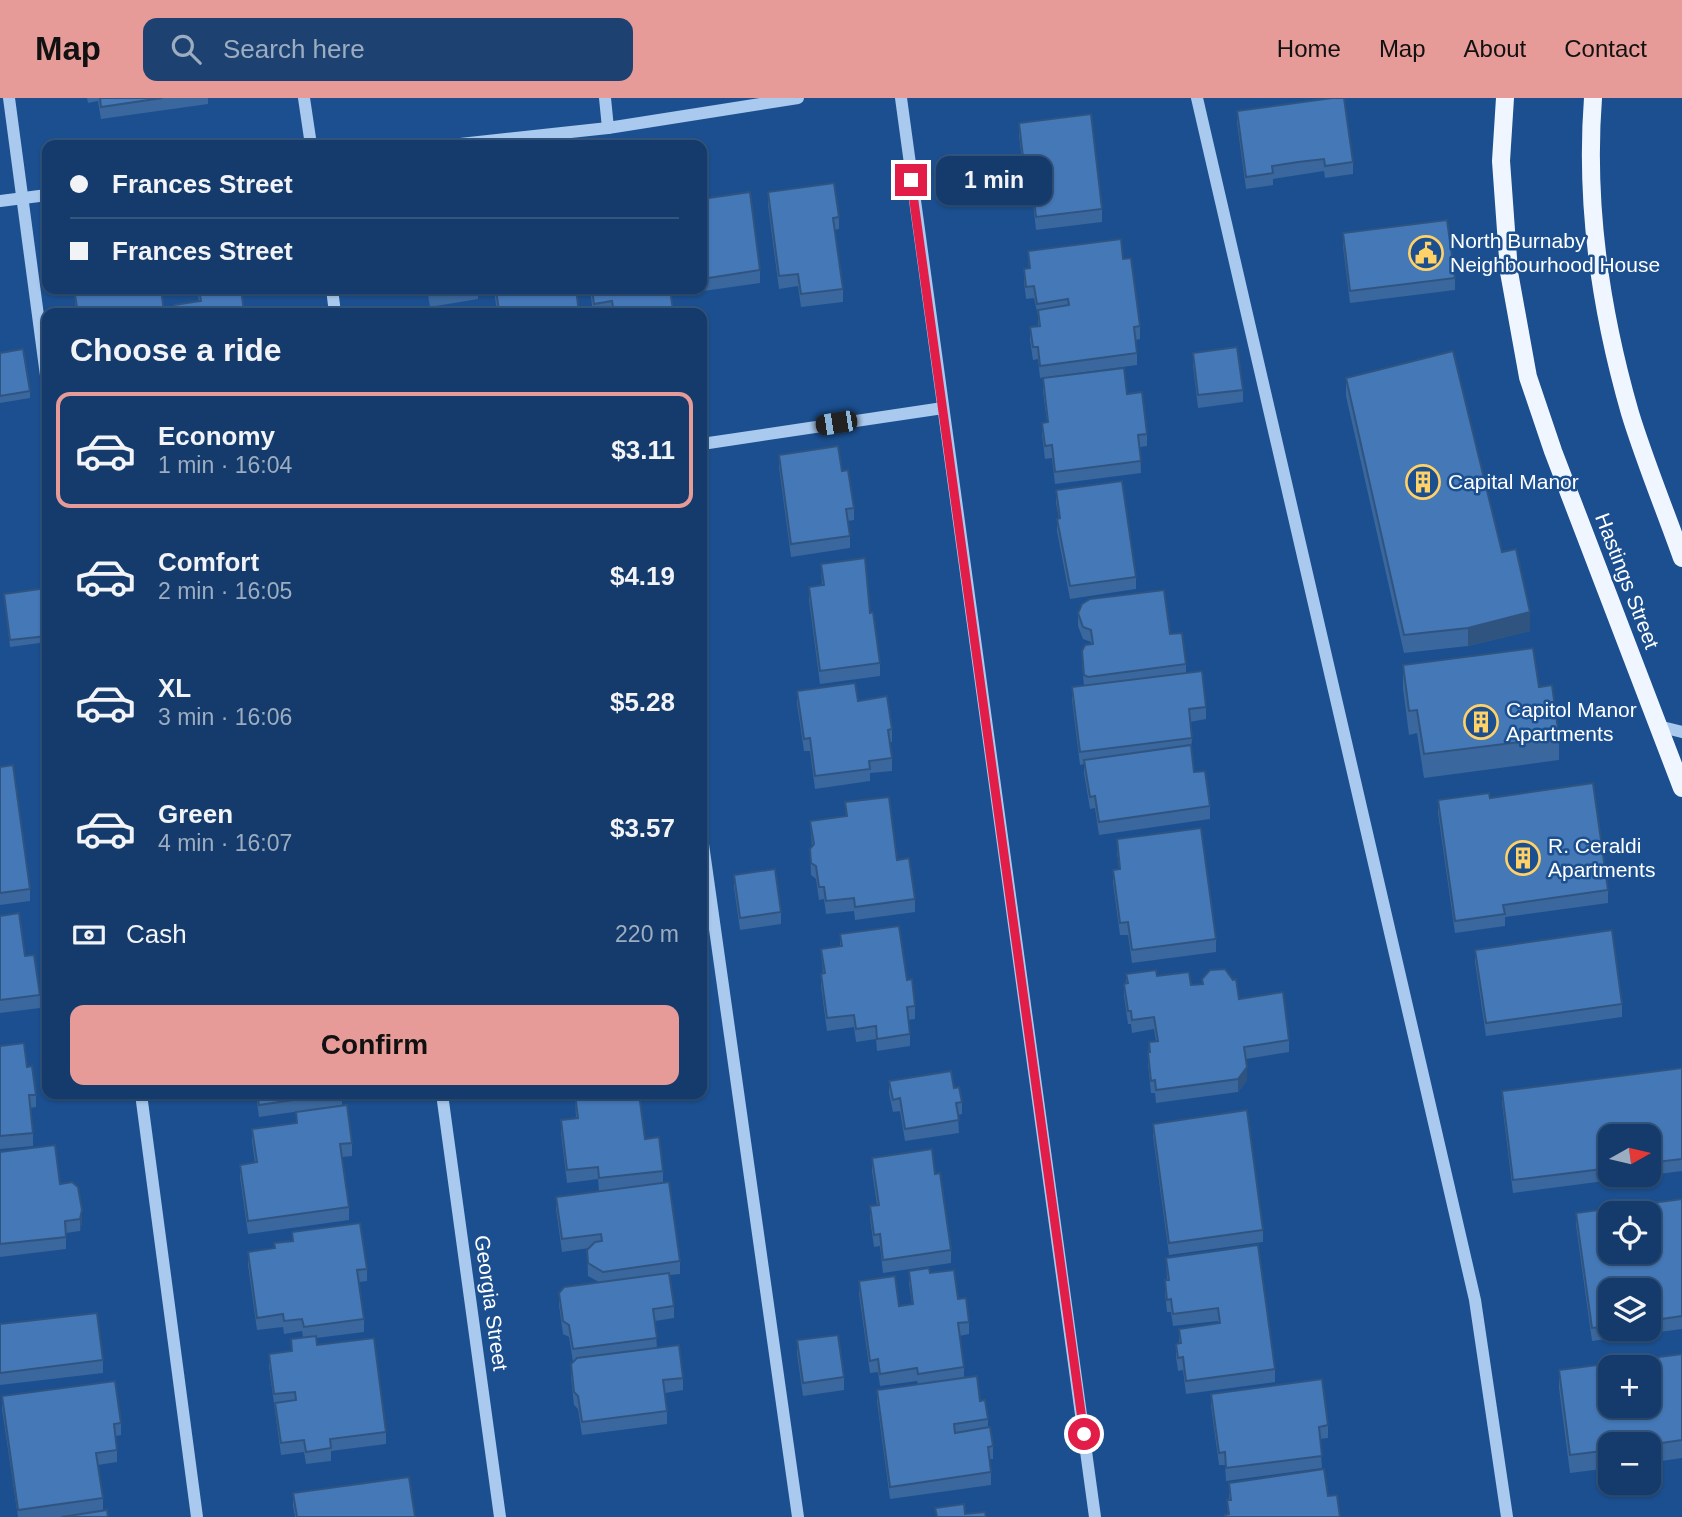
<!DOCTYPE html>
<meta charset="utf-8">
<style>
body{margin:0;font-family:Arial,sans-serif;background:#1d4271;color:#f1f3f6;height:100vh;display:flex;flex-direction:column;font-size:26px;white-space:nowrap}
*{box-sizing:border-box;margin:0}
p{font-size:23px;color:#9dadc1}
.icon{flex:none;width:38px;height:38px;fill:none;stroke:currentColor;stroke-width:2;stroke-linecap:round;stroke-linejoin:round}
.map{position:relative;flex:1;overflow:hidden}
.details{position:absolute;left:42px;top:210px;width:665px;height:791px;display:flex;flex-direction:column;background:#143b6b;border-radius:14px;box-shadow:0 2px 5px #0004,0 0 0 2px #33557e}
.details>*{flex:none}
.banner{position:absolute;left:42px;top:42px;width:665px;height:154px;border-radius:14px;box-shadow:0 2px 5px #0004,0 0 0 2px #33557e;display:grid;align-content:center;height:154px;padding:0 28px;background:#143b6b}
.needle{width:46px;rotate:82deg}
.fabs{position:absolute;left:1598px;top:1026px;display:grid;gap:14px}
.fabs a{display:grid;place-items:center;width:63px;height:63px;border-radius:14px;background:#143b6b;box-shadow:0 2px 5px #0004,0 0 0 2px #33557e;font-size:35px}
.end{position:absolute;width:32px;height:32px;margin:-16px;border:9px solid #e11d48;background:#fff;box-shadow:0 0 0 4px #fff}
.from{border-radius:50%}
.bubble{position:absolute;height:49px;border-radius:14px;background:#143b6b;box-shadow:0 2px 5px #0004,0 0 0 2px #33557e;font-size:23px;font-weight:700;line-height:49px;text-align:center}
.car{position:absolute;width:21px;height:42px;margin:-21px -10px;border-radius:9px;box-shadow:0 0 5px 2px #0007;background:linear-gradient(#222 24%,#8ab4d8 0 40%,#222 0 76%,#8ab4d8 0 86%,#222 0)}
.banner b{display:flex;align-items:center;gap:24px;height:66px;font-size:26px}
.banner b+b{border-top:2px solid #33557e}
.banner i{width:18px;height:18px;background:#f1f3f6}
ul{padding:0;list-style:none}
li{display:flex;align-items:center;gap:21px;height:116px;margin:0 14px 10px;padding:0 14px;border:4px solid transparent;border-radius:14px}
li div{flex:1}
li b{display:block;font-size:26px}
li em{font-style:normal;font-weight:700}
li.current{border-color:#e69b98}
li>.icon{width:63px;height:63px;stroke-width:1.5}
h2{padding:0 28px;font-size:32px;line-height:84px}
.pay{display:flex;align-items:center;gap:18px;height:77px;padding:0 28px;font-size:26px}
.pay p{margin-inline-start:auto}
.action{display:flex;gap:14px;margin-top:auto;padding:14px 28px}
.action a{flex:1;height:80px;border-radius:14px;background:#e69b98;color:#111;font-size:28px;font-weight:700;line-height:80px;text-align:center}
header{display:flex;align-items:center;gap:42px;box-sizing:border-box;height:98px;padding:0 35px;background:#e69b98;color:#111}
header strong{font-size:33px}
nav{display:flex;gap:38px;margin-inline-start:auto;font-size:24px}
.search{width:490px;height:63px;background:#1d4271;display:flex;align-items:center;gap:18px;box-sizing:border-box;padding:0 24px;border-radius:14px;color:#9dadc1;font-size:26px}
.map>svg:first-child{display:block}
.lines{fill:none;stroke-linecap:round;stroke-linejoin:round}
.minor{stroke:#a9c9ee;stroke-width:12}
.major{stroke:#f0f6ff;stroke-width:18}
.wall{fill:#3a679d;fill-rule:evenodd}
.shaded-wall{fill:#305480}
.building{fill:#4478b7;stroke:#305480;stroke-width:2;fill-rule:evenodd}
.route{stroke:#e11d48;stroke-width:9}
.labels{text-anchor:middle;stroke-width:5;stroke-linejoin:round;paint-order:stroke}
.poi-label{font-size:21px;fill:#fff;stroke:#1b4f8f;text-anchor:start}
.street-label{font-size:21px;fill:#fff;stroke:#1b4f8f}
</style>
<header>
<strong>Map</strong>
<div class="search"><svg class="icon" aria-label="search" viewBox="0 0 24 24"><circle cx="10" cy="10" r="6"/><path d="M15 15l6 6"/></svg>Search here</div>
<nav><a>Home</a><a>Map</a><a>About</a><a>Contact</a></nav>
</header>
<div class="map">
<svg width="1682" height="1419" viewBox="0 0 1682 1419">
<rect width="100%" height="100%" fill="#1b4f8f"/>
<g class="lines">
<g class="minor">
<path d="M9,0L47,285"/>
<path d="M304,0L311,47"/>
<path d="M605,0L608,30"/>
<path d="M901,0L1095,1419"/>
<path d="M1197,0L1475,1202L1507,1419"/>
<path d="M451,47L608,30L798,0"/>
<path d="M0,103L47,97"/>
<path d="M332,191L335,215"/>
<path d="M702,346L943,310"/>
<path d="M1658,628L1682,634"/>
<path d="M702,739L798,1419"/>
<path d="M141,996L197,1419"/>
<path d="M442,996L500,1419"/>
</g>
<g class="major">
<path d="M1505,0L1501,63L1509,174L1528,279L1553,353L1682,690"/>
<path d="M1593,0C1585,104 1601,214 1630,315C1645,364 1665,412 1682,460"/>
</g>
</g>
<g class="wall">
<path d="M87,0H208V6L101,21L98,3L88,5Z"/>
<path d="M1237,13L1353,64V76L1325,80L1324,73L1298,77L1273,81V87L1246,91L1237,25Z"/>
<path d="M1019,25L1102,111V124L1036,132L1033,105H1027L1019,37Z"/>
<path d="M768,94L839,119V131L834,132L843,191V204L801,209L798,188L779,191L768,107Z"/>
<path d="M702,101L760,172V185L682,196V191H702Z"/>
<path d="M1343,135L1455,180V192L1350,205L1343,148Z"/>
<path d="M1028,153L1123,161L1140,228V241L1136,242L1137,255V267L1040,280L1038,261L1033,262L1030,242V229L1038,228V218L1034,200L1026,201L1024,184V171H1029Z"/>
<path d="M74,191H161L164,215H76Z"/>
<path d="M197,191H241L244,215H174V207L199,203Z"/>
<path d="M427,191H478V201L430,209Z"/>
<path d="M494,191H576L579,215H497Z"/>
<path d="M590,191H670L673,215H593Z"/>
<path d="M0,255L30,293V300L0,305Z"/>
<path d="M1193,255L1243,292V304L1198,310L1193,267Z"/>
<path d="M1043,280L1127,296L1147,336V348L1140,349L1141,375L1055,386L1052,360L1045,361L1042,337V325L1047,324L1043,293Z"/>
<path d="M1346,280L1502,454L1530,533L1468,548L1404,555L1346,298Z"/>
<path d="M779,357L842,373L854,410V422L848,423L850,438V450L791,459L779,369Z"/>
<path d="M1056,392L1136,479V491L1070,501L1057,433V421H1059L1056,405Z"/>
<path d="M821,466L870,515L880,565V578L820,586L809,502V489L822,488Z"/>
<path d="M47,490V544L10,549L4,496Z"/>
<path d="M1078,515L1186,566V575L1206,609V621L1190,624L1192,640L1191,653L1194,674L1210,708V721L1099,737L1095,710L1090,711L1084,675V666L1080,667L1072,602V589L1084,588L1082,566V553L1091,546V544L1083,541L1078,528Z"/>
<path d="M1403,567L1539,589L1559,639V662L1424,680L1417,635L1409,637L1403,590Z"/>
<path d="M797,593L858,603L892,631V644H890L892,660V673L870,675V683L815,691L810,653H804L797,606Z"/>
<path d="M0,669L30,791V803L0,807Z"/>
<path d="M1490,700L1608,792V805L1505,819V828L1455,835L1438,715V702Z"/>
<path d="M845,704L897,762L915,801V814L855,822L854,813L826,816L824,801L819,802L816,781L811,777L810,751L812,748L810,723L846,718Z"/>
<path d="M1117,741L1216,841V854L1132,865L1128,837H1120L1113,785V772L1119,771L1117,753Z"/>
<path d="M734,777L781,814V826L740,832L734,789Z"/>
<path d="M0,818L25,858L40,897V910L0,915Z"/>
<path d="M840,836L907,882L915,908V921L908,922L910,936V948L877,953L876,941L856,944L854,929L827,933L821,888V876L823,875L821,851L840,848Z"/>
<path d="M1475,852L1622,906V919L1486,938L1475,864Z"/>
<path d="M1126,876L1157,878L1191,887L1202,886V881L1239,901L1289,942V954L1246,961L1247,982L1238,994L1156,1005L1155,995H1151L1148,966L1149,944L1156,943L1154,931L1132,935L1131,926H1128L1124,898V886L1126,885Z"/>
<path d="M0,948L27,969L36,997V1009L30,1010L33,1035V1048L0,1051Z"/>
<path d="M1682,970V1073L1513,1095L1502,1005V993ZM1610,1038H1648V1076H1610Z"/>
<path d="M889,983L954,990L962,1004V1016L958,1017L959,1035L905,1043L900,1013L893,1014L889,995Z"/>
<path d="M256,996H342V1007L259,1019Z"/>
<path d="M575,996L645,1041L663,1073V1085L680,1163V1176L670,1177L674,1208V1220L655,1223L657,1250L683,1280V1292L665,1295L667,1313V1326L582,1337L578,1311L574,1307L571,1279V1266L573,1264L569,1239L563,1236L559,1207V1195L599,1184L588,1178L587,1152L589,1150L562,1154L556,1111V1099L599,1093L598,1081L567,1085L561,1035V1022L576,1020Z"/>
<path d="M296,1014L352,1045V1058L342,1059L349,1109V1122L248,1136L240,1079V1067L255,1065L252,1044V1031L296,1026Z"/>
<path d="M1153,1026L1263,1132V1144L1169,1157L1153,1038Z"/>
<path d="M0,1054L60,1086L82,1124L80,1133L66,1135V1151L0,1159Z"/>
<path d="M872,1060L935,1076L951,1152V1165L883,1175L880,1148L874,1149L870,1120V1108L877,1107L872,1073Z"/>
<path d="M1682,1101V1231L1592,1243L1576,1127V1115ZM1610,1192H1648V1230H1610Z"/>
<path d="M274,1145L367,1171V1183L359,1184L364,1221V1234L316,1240L317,1247L386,1334V1346L331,1353V1363L306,1366L304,1354L281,1357L269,1269V1256L291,1253V1241L303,1239L302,1233L284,1236L283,1229L257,1232L248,1167V1154L274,1150Z"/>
<path d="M1258,1147L1275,1271V1284L1186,1296L1183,1272L1178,1273L1176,1259V1246H1179V1231L1219,1225L1218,1223L1173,1228L1171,1214H1167L1165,1195V1182H1167L1166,1160Z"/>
<path d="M909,1173L930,1175L958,1201L969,1224V1236L959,1238L964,1269V1279L980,1303L988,1321V1330L993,1348V1361H989L991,1374V1387L890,1401L877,1304V1292L918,1286L917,1283L880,1288L878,1274L870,1275L859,1196V1183L899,1208L912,1206L909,1186Z"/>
<path d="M0,1226L103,1262V1275L0,1287Z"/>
<path d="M797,1242L844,1279V1292L803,1298L797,1255Z"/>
<path d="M1682,1256V1360L1648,1365V1346H1610V1370L1570,1375L1559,1290V1272Z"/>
<path d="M1211,1296L1328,1327V1340L1320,1341L1322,1370L1226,1383L1225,1367H1219L1211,1308Z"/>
<path d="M2,1298L121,1325V1337L116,1338L117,1352V1364L98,1367L103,1400V1413L60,1419H18L2,1311Z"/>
<path d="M1229,1385L1328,1398L1228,1416L1227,1402H1229Z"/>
<path d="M293,1395L415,1419H295L293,1408Z"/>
</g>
<g class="shaded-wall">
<path d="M1530,514V533L1468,548V530Z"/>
<path d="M1247,969V982L1238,994V981Z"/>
<path d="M82,1112V1124L80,1133V1121Z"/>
</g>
<g class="building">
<path d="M100,0H162L101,9Z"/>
<path d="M1332,0H1344L1353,64L1325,68L1324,61L1298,64L1272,68L1273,75L1246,79L1237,13Z"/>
<path d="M1091,16L1102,111L1036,119L1033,92L1027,93L1019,25Z"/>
<path d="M834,85L839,119L833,120L843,191L801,196L798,176L779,178L768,94Z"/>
<path d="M750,94L760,172L702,181V101Z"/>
<path d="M1447,122L1455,180L1350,193L1343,135Z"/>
<path d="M1121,141L1123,161L1131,160L1140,228L1134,229L1137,255L1040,268L1038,249H1033L1030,229L1040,228L1038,212L1069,207L1068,201L1037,206L1034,188L1026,189L1024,171L1030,170L1028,153Z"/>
<path d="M74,191H161L164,215H78Z"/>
<path d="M199,191H241L244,215H176L174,207L201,203Z"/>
<path d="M429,191H466L430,197Z"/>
<path d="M496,191H576L579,215H513L512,212L499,214Z"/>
<path d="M592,191H670L673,212L652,215H638V214L614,215L612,203L594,206Z"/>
<path d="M1237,249L1243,292L1198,297L1193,255Z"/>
<path d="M23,251L30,293L0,298V255Z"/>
<path d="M1453,253L1502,454L1516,451L1530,514L1468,530L1404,537L1346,280Z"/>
<path d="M1124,270L1127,296L1142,294L1147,336L1138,337L1141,363L1055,374L1052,347L1045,348L1042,325L1048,324L1043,280Z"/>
<path d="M838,348L842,373L848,372L854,410L846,411L850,438L791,446L779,357Z"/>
<path d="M1122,383L1136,479L1070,488L1057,421L1060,420L1056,392Z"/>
<path d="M865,460L870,515L873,514L880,565L820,573L809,489L824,487L821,466Z"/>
<path d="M47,490V538L10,542L4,496Z"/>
<path d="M1164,492L1170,536L1182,535L1186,566L1088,579L1084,577L1082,553L1085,547L1093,546L1091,532L1083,529L1078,515L1082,506L1090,501Z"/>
<path d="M1533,550L1539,589L1552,587L1559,639L1424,656L1417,612L1409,613L1403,567Z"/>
<path d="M1202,573L1206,609L1189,611L1192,640L1080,654L1072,589Z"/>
<path d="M855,585L858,603L887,598L892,631L888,632L892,660L869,663L870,671L815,678L810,640L804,641L797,593Z"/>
<path d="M1191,647L1194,674L1205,673L1210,708L1099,724L1095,698L1090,699L1084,662Z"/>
<path d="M13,667L30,791L0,795V669Z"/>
<path d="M1593,685L1608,792L1503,807L1505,816L1455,823L1438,702L1489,695L1490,700Z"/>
<path d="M889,699L897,762L909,760L915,801L855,809L854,800L826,803L824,789H819L816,768L811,765L810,751L814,746L810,723L847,718L845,704Z"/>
<path d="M1201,730L1216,841L1132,852L1128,824L1120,825L1113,772L1120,771L1117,741Z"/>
<path d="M775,771L781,814L740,820L734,777Z"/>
<path d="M19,815L25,858L34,857L40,897L0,902V818Z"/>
<path d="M899,828L907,882L912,881L915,908L907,909L910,936L877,941L876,928L856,931L854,917L827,920L821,876L825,875L821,851L842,848L840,836Z"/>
<path d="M1612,832L1622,906L1486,925L1475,852Z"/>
<path d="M1225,871L1233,882L1236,881L1239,901L1283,894L1289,942L1244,949L1247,969L1238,981L1156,992L1155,982L1151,983L1148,954H1150L1149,944L1158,943L1154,919L1132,922L1131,913H1128L1124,886L1128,885L1126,876L1156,872L1157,878L1189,874L1191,887L1203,886L1202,881L1210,872Z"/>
<path d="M24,945L27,969L32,968L36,997H29L33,1035L0,1038V948Z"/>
<path d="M1682,970V1061L1648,1065V1038H1610V1070L1513,1082L1502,993Z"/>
<path d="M951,973L954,990L959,989L962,1004L956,1005L959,1022L905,1031L900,1000L893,1002L889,983Z"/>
<path d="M257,996H334L259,1007Z"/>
<path d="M575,996H639L645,1041L659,1039L663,1073L599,1080L598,1069L567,1072L561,1022L578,1020Z"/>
<path d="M347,1007L352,1045L340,1046L349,1109L248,1123L240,1067L257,1064L252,1031L297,1025L296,1014Z"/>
<path d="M1247,1012L1263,1132L1169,1145L1153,1026Z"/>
<path d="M55,1047L60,1086L72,1084L78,1089L82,1112L80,1121L65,1123L66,1139L0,1146V1054Z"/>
<path d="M932,1051L935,1076L940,1075L951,1152L883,1162L880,1136L874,1137L870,1108L879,1107L872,1060Z"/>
<path d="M669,1084L680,1163L603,1174L588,1165L587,1152L595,1144L602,1143L601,1136L562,1141L556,1099Z"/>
<path d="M1682,1101V1218L1648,1223V1192H1610V1228L1592,1230L1576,1115ZM1610,1115H1648V1153H1610Z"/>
<path d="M360,1125L367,1171L357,1172L364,1221L304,1229L302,1221L284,1223L283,1216L257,1220L248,1154L275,1150L274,1145L293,1143L292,1134Z"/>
<path d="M1258,1147L1275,1271L1186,1283L1183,1259L1178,1260L1176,1246L1181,1245L1179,1231L1220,1225L1218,1210L1173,1216L1171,1201L1167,1202L1165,1182H1169L1166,1160Z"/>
<path d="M929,1170L930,1175L954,1172L958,1201L966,1200L969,1224L958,1225L964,1269L918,1276L917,1270L880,1276L878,1261L870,1263L859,1183L895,1178L899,1208L913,1206L909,1173Z"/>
<path d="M669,1175L674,1208L653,1211L657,1240L573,1251L569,1227L563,1223L559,1195L564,1189Z"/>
<path d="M97,1215L103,1262L0,1275V1226Z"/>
<path d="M838,1237L844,1279L803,1285L797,1242Z"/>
<path d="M316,1238L317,1247L374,1240L386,1334L330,1341L331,1350L306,1354L304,1342L281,1345L275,1305L296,1302L295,1294L274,1296L269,1256L292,1253L291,1241Z"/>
<path d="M679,1247L683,1280L663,1282L667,1313L582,1324L578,1298L574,1294L571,1266L577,1260Z"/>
<path d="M1682,1256V1342L1648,1347L1610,1346V1352L1570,1357L1559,1272ZM1610,1269H1648V1307H1610Z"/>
<path d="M977,1278L980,1303L985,1302L988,1321L954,1326L955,1335L990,1329L993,1348L988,1349L991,1374L890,1389L877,1292Z"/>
<path d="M1322,1281L1328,1327L1319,1329L1322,1358L1226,1370L1225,1354L1219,1355L1211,1296Z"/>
<path d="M115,1283L121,1325L114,1326L117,1352L96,1355L103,1400L18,1412L2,1298Z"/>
<path d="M1324,1371L1328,1398L1337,1397L1340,1419H1225V1417L1229,1416L1227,1402H1231L1229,1385Z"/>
<path d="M409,1379L415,1419H297L293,1395Z"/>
<path d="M964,1406L965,1416L985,1414L986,1419H937L935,1410Z"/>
<path d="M107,1412L108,1419H62Z"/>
</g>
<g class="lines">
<path class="route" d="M911,82L1084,1336"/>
</g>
<defs>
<g id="civic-ring" transform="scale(1.75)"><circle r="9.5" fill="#1b4f8f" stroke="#ffd166" stroke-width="1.5"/><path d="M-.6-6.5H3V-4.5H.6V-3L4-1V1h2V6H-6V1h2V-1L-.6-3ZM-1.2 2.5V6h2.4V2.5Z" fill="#ffd166"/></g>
<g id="building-ring" transform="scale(1.75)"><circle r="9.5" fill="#1b4f8f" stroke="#ffd166" stroke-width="1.5"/><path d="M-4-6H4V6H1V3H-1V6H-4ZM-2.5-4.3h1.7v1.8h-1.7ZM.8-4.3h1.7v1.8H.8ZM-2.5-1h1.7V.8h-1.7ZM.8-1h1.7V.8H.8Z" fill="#ffd166"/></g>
</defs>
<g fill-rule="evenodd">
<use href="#civic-ring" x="1426" y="155"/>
<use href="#building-ring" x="1423" y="384"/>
<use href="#building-ring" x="1481" y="624"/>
<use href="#building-ring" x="1523" y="760"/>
</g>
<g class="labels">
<g class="poi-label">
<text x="1450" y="150">North Burnaby<tspan x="1450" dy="24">Neighbourhood House</tspan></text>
<text x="1448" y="391">Capital Manor</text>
<text x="1506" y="619">Capitol Manor<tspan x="1506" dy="24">Apartments</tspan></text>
<text x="1548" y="755">R. Ceraldi<tspan x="1548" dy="24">Apartments</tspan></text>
</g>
<g class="street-label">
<text transform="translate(1627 483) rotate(69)" y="7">Hastings Street</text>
<text transform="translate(491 1205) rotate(82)" y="7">Georgia Street</text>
</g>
</g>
</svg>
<div class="fabs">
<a><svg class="needle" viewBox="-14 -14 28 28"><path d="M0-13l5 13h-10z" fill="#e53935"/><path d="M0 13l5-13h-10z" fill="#9dadc1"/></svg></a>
<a><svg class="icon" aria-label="locate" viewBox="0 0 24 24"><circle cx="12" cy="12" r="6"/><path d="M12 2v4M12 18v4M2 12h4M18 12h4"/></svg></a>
<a><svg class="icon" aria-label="layers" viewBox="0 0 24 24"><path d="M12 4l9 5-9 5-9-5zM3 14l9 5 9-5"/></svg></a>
<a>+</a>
<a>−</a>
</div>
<i class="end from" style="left:1084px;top:1336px"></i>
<i class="end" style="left:911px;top:82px"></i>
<div class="bubble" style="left:936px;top:58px;width:116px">1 min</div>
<i class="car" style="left:836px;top:325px;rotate:261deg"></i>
<div class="banner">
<b><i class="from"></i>Frances Street</b>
<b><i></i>Frances Street</b>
</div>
<section class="details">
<h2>Choose a ride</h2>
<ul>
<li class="current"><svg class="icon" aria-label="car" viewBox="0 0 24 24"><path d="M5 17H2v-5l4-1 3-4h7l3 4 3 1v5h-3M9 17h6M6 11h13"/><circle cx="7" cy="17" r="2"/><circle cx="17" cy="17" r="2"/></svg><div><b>Economy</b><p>1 min · 16:04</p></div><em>$3.11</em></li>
<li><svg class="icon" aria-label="car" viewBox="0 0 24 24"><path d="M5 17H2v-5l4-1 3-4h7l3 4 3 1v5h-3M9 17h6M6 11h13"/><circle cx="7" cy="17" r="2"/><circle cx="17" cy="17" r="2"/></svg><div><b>Comfort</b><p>2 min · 16:05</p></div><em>$4.19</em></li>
<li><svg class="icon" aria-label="car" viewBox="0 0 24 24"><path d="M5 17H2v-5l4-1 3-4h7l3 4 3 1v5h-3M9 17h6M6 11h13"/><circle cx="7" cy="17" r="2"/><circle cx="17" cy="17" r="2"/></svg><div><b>XL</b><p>3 min · 16:06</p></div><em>$5.28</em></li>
<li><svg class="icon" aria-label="car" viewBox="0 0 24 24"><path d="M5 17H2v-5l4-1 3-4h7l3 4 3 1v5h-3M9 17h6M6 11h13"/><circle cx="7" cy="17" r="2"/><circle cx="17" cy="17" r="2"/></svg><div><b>Green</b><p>4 min · 16:07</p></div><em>$3.57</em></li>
</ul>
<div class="pay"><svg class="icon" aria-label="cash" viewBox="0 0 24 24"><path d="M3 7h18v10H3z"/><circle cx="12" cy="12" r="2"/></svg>Cash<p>220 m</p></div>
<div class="action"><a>Confirm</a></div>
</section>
</div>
